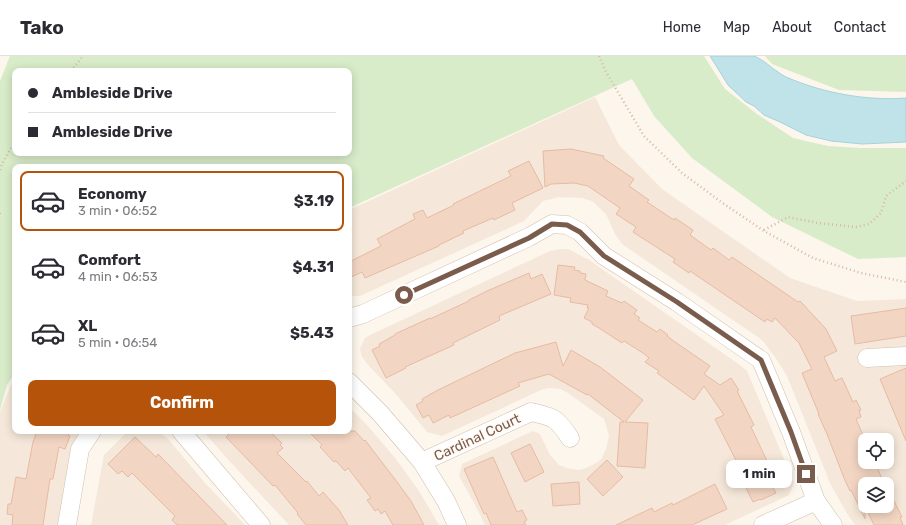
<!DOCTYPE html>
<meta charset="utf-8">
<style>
body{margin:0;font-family:Rubik,sans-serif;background:#f7f7f7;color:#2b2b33;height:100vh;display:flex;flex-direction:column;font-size:15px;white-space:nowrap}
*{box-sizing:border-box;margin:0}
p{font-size:13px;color:#7c7c81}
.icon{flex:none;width:22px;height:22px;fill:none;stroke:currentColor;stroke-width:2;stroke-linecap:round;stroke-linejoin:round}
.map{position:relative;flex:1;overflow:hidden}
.side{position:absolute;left:12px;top:108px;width:340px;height:270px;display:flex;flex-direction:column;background:#fff;border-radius:8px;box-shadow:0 2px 10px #0003}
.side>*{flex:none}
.banner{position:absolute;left:12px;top:12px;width:340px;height:88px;border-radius:8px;box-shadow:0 2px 10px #0003;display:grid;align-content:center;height:88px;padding:0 16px;background:#fff}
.controls{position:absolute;left:858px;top:377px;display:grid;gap:8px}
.controls a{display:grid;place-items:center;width:36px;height:36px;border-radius:8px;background:#fff;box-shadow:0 2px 10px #0003;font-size:20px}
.end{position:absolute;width:18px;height:18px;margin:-9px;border:5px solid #7a5c4d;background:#fff;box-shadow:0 0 0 2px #fff}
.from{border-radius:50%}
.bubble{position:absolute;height:28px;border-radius:8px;background:#fff;box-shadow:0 2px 10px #0003;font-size:13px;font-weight:700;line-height:28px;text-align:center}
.banner b{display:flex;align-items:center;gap:14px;height:38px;font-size:15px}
.banner b+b{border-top:1px solid #e1e1e2}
.banner i{width:10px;height:10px;background:#2b2b33}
ul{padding:7px 0 0;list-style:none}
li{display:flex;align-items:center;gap:12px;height:60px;margin:0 8px 6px;padding:0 8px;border:2px solid transparent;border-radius:8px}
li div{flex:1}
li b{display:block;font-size:15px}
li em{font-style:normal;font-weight:700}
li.current{border-color:#b45309}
li>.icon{width:36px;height:36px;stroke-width:1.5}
.cta{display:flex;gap:8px;margin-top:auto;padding:8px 16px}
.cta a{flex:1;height:46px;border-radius:8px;background:#b45309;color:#fff;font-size:16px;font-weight:700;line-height:46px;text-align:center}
header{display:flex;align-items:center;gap:24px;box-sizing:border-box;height:56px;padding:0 20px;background:#fff;border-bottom:1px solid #e1e1e2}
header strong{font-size:19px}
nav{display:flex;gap:22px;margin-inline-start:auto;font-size:14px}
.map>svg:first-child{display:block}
.residential{fill:#f5e8da;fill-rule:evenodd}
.green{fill:#d8ecc9;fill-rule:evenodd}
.water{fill:#bfe3e8;stroke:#a5d3da}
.building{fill:#f3d5c3;stroke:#e6bba3}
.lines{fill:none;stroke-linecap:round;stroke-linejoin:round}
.minor-casing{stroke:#d1beb0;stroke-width:19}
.path{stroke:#d9b8a5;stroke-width:2.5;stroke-dasharray:1 3;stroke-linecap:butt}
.minor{stroke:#fff;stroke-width:18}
.route{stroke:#7a5c4d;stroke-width:5}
.labels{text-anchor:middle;stroke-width:3;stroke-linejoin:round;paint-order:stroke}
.street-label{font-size:14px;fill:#7a5c4d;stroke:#fffaf3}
</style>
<header>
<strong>Tako</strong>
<nav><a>Home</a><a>Map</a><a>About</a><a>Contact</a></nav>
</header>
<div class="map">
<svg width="906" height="469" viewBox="0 0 906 469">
<rect width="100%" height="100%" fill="#fdf6ec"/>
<g class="residential">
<path d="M595,41L619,89L662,133L790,222L857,245L906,243V469H855L846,456L830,427L787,320L775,301L762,284L622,188L615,178L606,158L592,145L582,142L559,141L543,145L524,165L360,240H349V154ZM865,384H887V406H865ZM865,428H887V450H865Z"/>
<path d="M560,193H568L589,204L740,309L747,315L794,427L789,439L725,469H485L475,449L459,420L462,408L533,375L540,378L550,399L559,409L567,412L579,414L586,412L598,406L602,402L606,393L609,379L604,363L568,337L560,333L549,332L541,334L442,380L427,376L395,337L369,310L362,301L360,293L365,282L372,278L550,195Z"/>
<path d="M15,323V375H79L70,402L58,469H0V356L11,329Z"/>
<path d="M349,351L367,369L396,403L419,435L439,469H289L233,409L203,375H349Z"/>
<path d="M128,375H155L162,378L169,384L205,427L245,469H91L104,399Z"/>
</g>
<g class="green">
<path d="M10,0H704L725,33L757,58L793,82L828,90L860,92H906V201L858,203L772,161L692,102L654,60L632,23L349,152V111H15V317L7,329L0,354V25ZM15,15H349V97H15Z"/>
<path d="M765,0H906V36L839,34L772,8Z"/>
</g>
<path class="water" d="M710,0C722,0 741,0 753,0C761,1 777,17 786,21C823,37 866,45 906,42V86L862,88L831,85L806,79L780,66L764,59L754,50L746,46L728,29Z"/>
<g class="building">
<path d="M571,93L604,100L603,102L634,123L629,130L649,144L647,146L674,164L675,162L693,174L690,179L711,194L713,192L729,204L732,201L798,246L800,245L826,273L837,295L824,301L835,325L842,322L853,346L856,344L861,354L859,355L861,361L856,363L865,384V406H875L884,428H865V463L851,434L850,435L844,422L827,378L818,358H819L802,317L812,313L799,287L775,262L772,266L767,263L765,266L690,215L689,217L673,206L675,203L633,176L636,171L616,158L620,152L588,130L574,127L551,128L545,131L543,95Z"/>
<path d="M529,105L543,132L512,147L515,154L494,164L493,162L463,175L464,177L439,189V190L365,222L362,216L349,222V206L381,190L377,183L415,163L413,158L423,154L427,162L454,149L453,148L511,120L508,115Z"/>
<path d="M558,209L575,211L574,214L580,215V217L586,218L585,224L608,235L606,240L622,247L624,245L637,254L634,258L640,262L638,264L657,276L660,273L668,279L667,280L675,286L710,310L704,318L720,329L731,322L739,334L737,335L754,369L751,371L769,409L767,410L773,421L771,422L774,429L772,430L776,437L761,444L760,443L753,446L745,430L748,428L715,363L724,359L704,330L694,344L657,317L659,315L645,306L649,302L643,297L624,285L622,287L599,272L592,268V266L584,262L589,252H587L588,249L570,246L571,242L554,239Z"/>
<path d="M529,217L531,223L542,218L551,238L499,260L500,264L453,287L454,289L405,311L406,312L386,322L372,294L380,290L379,288L395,279V278L430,262V263L469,245V244L487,235Z"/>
<path d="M906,252V280L855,288L851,260Z"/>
<path d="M556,286L563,310L571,294L600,311L643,344L625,366L648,367L645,412L617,410L620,366H624L588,338L587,339L549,318L518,327L520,330L450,362L449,359L433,367L429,359L423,362L416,349L423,345L422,343L438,334L515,297Z"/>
<path d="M906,312V385L880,323Z"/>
<path d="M37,375H70L68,379L70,380L65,393L59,391L53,423H50L43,469H12L13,459L7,458L8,448H11L16,421L26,423L33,386Z"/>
<path d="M232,375H269L282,387L280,389L283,392L277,397L306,426L307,425L319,440L323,436L339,454L348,469H306L297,458L298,457L275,429L273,430L226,381Z"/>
<path d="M308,375H355L364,385L365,384L394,422L411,445L424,469H393L385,455L381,458L378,453L375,455L367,444L371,442L348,412L345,415L336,405L334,406L320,391L322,389Z"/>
<path d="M135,381L156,401L158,398L227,469H177L172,464L175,460L132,417L128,421L122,415L118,418L108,408Z"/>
<path d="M530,388L544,416L525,426L511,397Z"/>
<path d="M493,401L517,456L522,454L527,464L524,466L526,469H491L486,457L484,458L464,413Z"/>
<path d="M607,404L623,421L603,440L587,423Z"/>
<path d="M579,426L580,448L553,450L551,428Z"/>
<path d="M715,428L727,453L692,469H616L652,452L654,456L672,447L673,449Z"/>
<path d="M887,431L902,461H900L903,469H874L865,450H887Z"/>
</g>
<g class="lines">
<g class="minor-casing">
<g id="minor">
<path d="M349,262L363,258L529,181L552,168L567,169L580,176L604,200L677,246L761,304L791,376L816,445L833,469"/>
<path d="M867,302L906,300"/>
<path d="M349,326L380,357L422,406L446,445L457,469"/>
<path d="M181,375L261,469"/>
<path d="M422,406L531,356C554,361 557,362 570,382"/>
<path d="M67,469L80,393L92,375"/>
<path d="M763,469L816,445"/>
</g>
</g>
<g class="path">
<path d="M599,0L606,16L644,80L682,117L724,148L764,175L813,202L861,217L906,226"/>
<path d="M71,15L83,0"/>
<path d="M0,114L2,108L15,85"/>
<path d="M0,157V161"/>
<path d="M764,174L788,161L818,167L856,171L869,168L881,157L886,140L906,125"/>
</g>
<use href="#minor" class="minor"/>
</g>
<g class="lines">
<path class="route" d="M404,239L529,182L552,168L567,169L580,176L604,200L677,246L761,304L791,376L806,418"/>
</g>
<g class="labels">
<g class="street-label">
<text transform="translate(477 381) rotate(-25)" y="5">Cardinal Court</text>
</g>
</g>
</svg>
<div class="controls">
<a><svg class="icon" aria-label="locate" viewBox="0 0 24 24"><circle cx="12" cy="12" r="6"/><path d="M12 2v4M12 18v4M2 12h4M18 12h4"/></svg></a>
<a><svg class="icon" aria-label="layers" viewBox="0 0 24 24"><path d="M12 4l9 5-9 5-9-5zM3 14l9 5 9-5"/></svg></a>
</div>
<i class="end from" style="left:404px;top:239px"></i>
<i class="end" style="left:806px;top:418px"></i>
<div class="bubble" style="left:726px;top:404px;width:66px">1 min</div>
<div class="banner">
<b><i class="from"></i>Ambleside Drive</b>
<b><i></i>Ambleside Drive</b>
</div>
<section class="side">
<ul>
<li class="current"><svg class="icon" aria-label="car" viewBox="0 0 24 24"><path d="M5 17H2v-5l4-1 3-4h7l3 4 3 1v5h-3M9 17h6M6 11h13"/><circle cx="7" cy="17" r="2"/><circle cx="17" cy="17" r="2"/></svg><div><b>Economy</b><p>3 min · 06:52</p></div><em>$3.19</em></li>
<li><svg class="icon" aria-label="car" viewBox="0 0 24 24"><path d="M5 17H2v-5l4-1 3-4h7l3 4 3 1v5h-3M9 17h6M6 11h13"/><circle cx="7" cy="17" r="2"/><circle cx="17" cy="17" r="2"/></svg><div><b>Comfort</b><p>4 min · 06:53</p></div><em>$4.31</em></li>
<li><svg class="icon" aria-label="car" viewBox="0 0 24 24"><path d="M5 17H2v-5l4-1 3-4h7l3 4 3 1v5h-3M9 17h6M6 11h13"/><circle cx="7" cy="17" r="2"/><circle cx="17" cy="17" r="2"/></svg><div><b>XL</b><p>5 min · 06:54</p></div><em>$5.43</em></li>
</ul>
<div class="cta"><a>Confirm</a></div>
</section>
</div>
